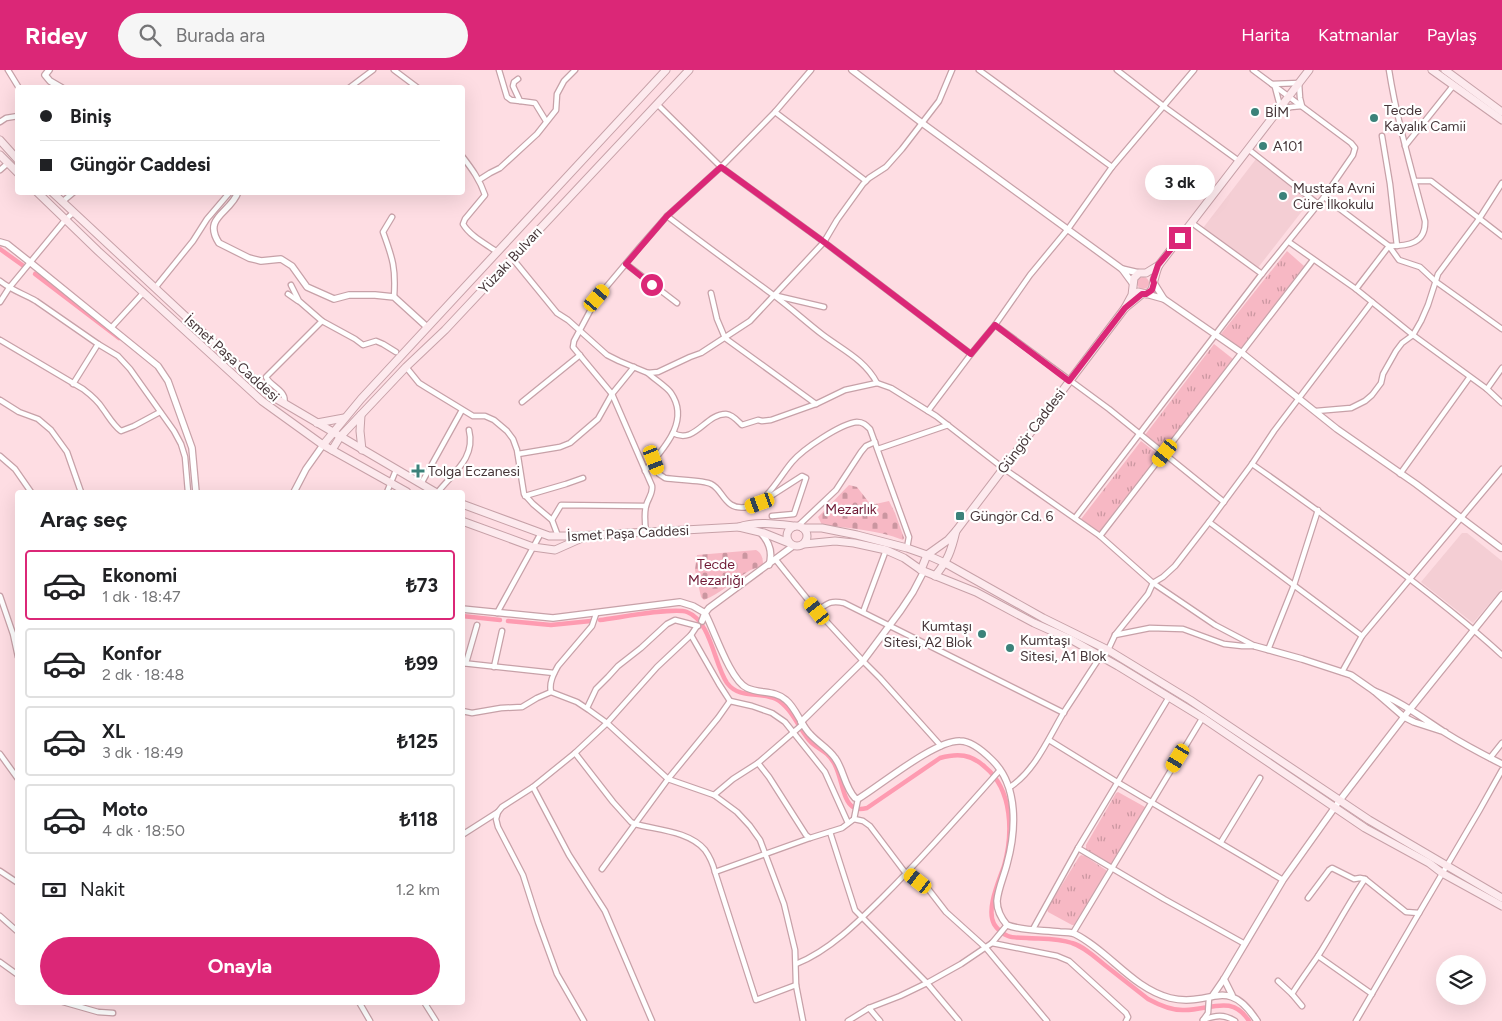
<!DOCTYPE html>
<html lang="tr">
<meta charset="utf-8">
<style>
body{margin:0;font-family:Figtree,sans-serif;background:#f6f6f6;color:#202124;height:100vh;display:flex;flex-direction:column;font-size:19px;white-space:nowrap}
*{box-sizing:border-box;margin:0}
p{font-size:16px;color:#757577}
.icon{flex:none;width:28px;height:28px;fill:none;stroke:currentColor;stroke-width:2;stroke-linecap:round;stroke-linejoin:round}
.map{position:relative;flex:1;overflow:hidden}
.side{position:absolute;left:15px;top:420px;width:450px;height:515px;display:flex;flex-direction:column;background:#fff;border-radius:5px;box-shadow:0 5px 20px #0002}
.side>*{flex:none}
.banner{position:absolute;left:15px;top:15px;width:450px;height:110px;border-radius:5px;box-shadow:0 5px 20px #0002;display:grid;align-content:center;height:110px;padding:0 25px;background:#fff}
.controls{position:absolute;left:1436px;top:885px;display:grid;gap:10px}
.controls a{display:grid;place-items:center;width:50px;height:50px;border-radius:50%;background:#fff;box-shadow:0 5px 20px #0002;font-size:25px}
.end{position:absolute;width:22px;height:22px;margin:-11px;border:6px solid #db2777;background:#fff;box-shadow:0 0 0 2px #fff}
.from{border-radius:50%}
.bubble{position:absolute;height:35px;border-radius:18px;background:#fff;box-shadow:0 5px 20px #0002;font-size:16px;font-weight:700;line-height:35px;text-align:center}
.car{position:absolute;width:15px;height:30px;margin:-15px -8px;border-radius:6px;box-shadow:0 0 4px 1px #0007;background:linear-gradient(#f5c518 24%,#345 0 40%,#f5c518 0 76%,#345 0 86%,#f5c518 0)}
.banner b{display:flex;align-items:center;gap:18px;height:48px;font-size:19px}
.banner b+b{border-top:1px solid #e0e0e0}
.banner i{width:12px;height:12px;background:#202124}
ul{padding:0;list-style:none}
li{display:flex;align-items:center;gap:15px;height:70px;margin:0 10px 8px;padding:0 15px;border:2px solid #e0e0e0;border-radius:5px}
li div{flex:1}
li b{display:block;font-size:19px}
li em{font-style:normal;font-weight:700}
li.selected{border-color:#db2777}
li>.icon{width:45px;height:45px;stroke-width:1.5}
h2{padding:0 25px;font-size:22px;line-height:60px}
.pay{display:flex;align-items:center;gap:12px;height:55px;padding:0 25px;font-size:19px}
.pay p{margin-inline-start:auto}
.action{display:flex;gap:10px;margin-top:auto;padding:10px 25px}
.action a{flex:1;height:58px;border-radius:30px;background:#db2777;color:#fff;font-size:20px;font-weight:700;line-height:58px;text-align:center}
header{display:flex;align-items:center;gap:30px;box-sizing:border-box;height:70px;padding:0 25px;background:#db2777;color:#fff}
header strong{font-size:24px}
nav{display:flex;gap:28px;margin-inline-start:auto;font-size:18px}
.search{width:350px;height:45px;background:#f6f6f6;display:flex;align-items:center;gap:12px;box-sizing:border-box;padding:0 18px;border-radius:28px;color:#757577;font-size:19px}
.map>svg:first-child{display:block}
.built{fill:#f4ced4}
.green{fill:#f7b8c4}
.cemetery{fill:url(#cemetery-stones)}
.park{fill:url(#park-tufts)}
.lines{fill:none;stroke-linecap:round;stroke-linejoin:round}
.canal{stroke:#fe9bb1;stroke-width:4.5}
.minor-casing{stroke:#c7a1a8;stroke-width:7}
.tertiary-casing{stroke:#c7a1a8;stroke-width:8}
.secondary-casing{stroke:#c7a1a8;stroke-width:9}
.minor{stroke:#fff;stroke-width:4.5}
.tertiary{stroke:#fff;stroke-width:5.5}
.secondary{stroke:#fdeaee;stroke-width:7}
.route{stroke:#db2777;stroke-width:6}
.poi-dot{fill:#3b827a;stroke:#fff;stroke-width:2}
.labels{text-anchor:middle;stroke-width:4.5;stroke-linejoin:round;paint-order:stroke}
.poi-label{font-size:14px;fill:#453538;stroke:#fff;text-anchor:start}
.street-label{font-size:14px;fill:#453538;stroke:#fff}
.park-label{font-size:14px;fill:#6f1935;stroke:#fff}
</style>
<header>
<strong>Ridey</strong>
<div class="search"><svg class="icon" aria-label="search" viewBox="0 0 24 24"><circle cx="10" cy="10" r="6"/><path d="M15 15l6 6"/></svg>Burada ara</div>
<nav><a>Harita</a><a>Katmanlar</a><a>Paylaş</a></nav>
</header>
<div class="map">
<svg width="1502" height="951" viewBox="0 0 1502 951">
<defs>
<pattern id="cemetery-stones" width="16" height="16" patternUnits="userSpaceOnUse" patternTransform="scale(1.25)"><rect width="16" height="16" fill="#f7b8c4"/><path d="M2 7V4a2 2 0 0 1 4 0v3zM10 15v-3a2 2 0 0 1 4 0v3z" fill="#ca96a0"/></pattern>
<pattern id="park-tufts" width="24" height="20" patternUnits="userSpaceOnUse" patternTransform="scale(1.25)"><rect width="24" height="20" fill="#f7b8c4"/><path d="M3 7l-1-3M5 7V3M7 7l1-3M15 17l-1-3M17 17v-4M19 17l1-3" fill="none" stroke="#ca96a0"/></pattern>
</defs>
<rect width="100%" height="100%" fill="#fedde3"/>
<g class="built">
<path d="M1256,89L1310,131L1257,199L1203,158Z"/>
<path d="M1462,463H1467L1502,491V519L1473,553L1421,512Z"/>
</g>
<circle class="green" cx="1143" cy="213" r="6"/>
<g class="cemetery">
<path d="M849,415L857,417L871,435L889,431L895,443L904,468L903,470C877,460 850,458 822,455L818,447Z"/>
<path d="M756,480C761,482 763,488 763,494C759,498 754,498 749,501C733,511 721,523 704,530L701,527L695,500L697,485Z"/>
</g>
<g class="park">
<path d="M1287,181L1304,196L1241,279L1221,264Z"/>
<path d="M1214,274L1233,289L1164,379L1145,365Z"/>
<path d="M1141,371L1159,385L1099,462L1081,449Z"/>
<path d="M1118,722L1145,737V739L1110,795L1086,780V775L1116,723Z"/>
<path d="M1081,785L1085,786L1106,800V802L1074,855H1072L1048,842L1047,839L1079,787Z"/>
</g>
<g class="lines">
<g class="canal">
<path d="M0,179L25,197"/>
<path d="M35,204L119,268"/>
<path d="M462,546L500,550"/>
<path d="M600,550C618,548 673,537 687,542C711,551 714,594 727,613C740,630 760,621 776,629C791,637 798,657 809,670C814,676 821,679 827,684C843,698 840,729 853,737C857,740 863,739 867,738L940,688C958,683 971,684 985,697C1013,720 1013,764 1004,796C999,811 986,839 994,854C997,859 1003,864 1008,866C1013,868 1021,868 1027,868C1042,869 1058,868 1072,873C1085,877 1096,888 1106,896C1120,907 1134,918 1148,929C1159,935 1172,941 1185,940C1210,940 1232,924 1249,951"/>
<path d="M508,551L551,555L591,551"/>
</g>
<g class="minor-casing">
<g id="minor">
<path d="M8,0L19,18"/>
<path d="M394,0L418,18"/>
<path d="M499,0L507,27L511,30L520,31"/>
<path d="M979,0L1112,97"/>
<path d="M1117,0L1166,38L1239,91"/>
<path d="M518,9L514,12L513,16L520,31L535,33L546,51"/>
<path d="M1272,14L1299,13L1300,28L1302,36L1291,37L1280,40"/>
<path d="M1275,17L1280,36"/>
<path d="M349,18L373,0"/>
<path d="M657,34L721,97L824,172L971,284"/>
<path d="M775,42L866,111"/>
<path d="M0,52L6,48L18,46"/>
<path d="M1382,66L1390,114L1397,176"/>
<path d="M1405,76L1453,16"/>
<path d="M1248,79L1318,134"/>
<path d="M462,86C472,99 480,110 485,125L465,149L463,154C470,166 486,174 497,182"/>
<path d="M0,100L8,93"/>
<path d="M479,110L490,103L500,98L537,64L556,40L557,24L564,11L575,0"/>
<path d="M1415,111H1431L1502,166"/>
<path d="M1324,127L1389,176L1399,190L1420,197L1435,211L1502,259"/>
<path d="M62,132L74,122"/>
<path d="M667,146C702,173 737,198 772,224C790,237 806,252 823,265C843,280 865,290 877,313"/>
<path d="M392,147L383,162C393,189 396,199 394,227"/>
<path d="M1192,153L1262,204"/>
<path d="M1289,172L1356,219L1413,265L1487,319L1502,333"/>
<path d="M512,188L557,243L568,250L607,285L619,291L648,303L658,302L690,287L701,283L750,251L824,172L837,150L863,114L869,108L886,97L902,79L939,31L952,0"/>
<path d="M626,194L677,233"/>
<path d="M0,211C11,220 24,224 36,231L98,274L118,286L130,299L174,361L181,374L185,387L188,422"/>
<path d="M155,218L193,171L207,149L230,122"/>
<path d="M1356,219L1389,176C1409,176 1426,173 1425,151C1412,101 1397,51 1389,0"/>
<path d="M711,223L717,249L725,268L816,334"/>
<path d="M288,224L298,231"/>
<path d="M777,226L824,237"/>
<path d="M0,232L9,218L66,149L73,143"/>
<path d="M322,251L355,269L363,275L376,271L383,274L396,282"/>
<path d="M995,255L1109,339L1224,432"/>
<path d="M111,258L144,222"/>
<path d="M0,270L83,319C91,325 98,331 103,339C109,347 113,355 121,361L134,356L160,342"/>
<path d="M406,297L419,313L427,318L473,346H485L494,350L507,361L513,369L517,380L524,424L533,434L552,450"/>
<path d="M73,314L98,274"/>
<path d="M1487,319L1502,298"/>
<path d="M0,330L19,342L38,349L51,360L67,382L81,422"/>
<path d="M522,332L580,285"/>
<path d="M284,334C288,321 271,317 266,307L322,251L299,231L291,215"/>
<path d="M928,341L971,284L995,255L1030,205L1068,159L1112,97L1194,0"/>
<path d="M1316,341L1351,338L1365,331L1372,325L1381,313L1383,304L1396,281L1402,273L1413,265L1421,251L1428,235L1438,204L1479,149L1502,113"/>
<path d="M673,363C695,375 705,344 726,344C732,344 738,351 742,355L758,350L762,351L771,350L816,334L845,320L877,313L891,318L936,346L1003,398L1100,466L1153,513L1215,555L1255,576"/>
<path d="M878,379L948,355"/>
<path d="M518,384L560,377L570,373L598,349L612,324L634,297"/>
<path d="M0,386L15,399L31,422"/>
<path d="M654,390L659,404L665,408C675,410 704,410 711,414C724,420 724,441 747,437C766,434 780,406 792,392C803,379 840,354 857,352C863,352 866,355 870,359L909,467L907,478"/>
<path d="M1252,394C1295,424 1336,454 1378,485C1421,517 1463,549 1502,585"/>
<path d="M645,401C662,380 691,352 671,323C667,317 654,309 648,303"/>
<path d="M1400,404L1469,308"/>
<path d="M421,414L462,340"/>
<path d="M387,422L396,400"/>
<path d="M438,422C453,403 476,388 469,360"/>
<path d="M525,426L566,414L583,408"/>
<path d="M763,431L802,406L806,408L794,444L772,446"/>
<path d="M1075,448L1261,205L1324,127L1353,85L1355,78L1351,73L1253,0"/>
<path d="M1209,452L1362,566"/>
<path d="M798,456L836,420L861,382L866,376L875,372"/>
<path d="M646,462C645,454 644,444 646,436C648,428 653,424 652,416L612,324L573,277L574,271L597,228L639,178L667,146L721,97L775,42L811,0"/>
<path d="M558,466L552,450L561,435L646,436"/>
<path d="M1100,466L1313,190"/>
<path d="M776,490L817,541L863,591L880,608L941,676"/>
<path d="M0,526L13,564L18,587"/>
<path d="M817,541C828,533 831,530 844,533L1064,643"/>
<path d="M863,542L886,480"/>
<path d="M497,543L541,463"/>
<path d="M596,544L592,556L558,596C553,605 549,613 551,622L577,632L589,640L607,653L668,709L714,725L737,742L750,756L760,770L784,834L795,880L796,915L803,951"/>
<path d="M697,556L691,565L657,597L607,653L575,683L613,732L631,752L635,754C657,760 689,761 705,780C710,787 713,794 715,802L756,930L796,915"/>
<path d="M691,565L719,614L730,631"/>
<path d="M1115,565L1150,558L1183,559L1224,574L1242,576H1253"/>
<path d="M1268,580L1294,515L1318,440"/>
<path d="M462,593L554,603"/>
<path d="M466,593L477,555"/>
<path d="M494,597L502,561"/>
<path d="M1342,602L1362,566L1502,399"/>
<path d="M587,638L596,619L608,607L618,596L641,578L667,554L675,550L698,556"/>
<path d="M462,641L472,643L501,638L522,637L537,628L551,622"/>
<path d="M1049,670L1117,712L1283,810"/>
<path d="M575,683L533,717L502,737L498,742L496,749L498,757L523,805L538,852L557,904L584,951"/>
<path d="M0,684L18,709"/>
<path d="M1490,688L1502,673"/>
<path d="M758,693L769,707L806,765L810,768L842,758L854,749L858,729"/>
<path d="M533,717L569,785L605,841L652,951"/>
<path d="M1010,717C1035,701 1049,667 1064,642C1076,624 1088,605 1100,587L1108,580L1115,565L1148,524L1153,513L1163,507L1175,496L1209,452L1252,394L1274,361L1372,232"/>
<path d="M714,725L733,709L758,693L803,654"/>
<path d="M854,749L863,751L870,756L904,801L929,820L946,842L986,878L1047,951"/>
<path d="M830,762L855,840L927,913L959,951"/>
<path d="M462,765L498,742"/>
<path d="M1221,772L1260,708"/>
<path d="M1078,778L1164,829L1245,874"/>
<path d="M602,799L668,709L718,648L730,631L752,636L772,643L785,652L825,702L848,753"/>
<path d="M0,801L18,813"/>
<path d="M715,802L810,768"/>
<path d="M1308,828L1329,800L1332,798L1354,809L1360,808L1365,809"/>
<path d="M0,846L18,862"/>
<path d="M1033,859L1078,778L1169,627"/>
<path d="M1073,863L1203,647"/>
<path d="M992,873L1057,886L1069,891L1126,943L1128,947L1126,951"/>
<path d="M1318,886L1372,924"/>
<path d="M0,892L18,905"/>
<path d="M796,894C829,881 858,852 883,827C924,786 962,743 1000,700"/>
<path d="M1278,911L1292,924"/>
<path d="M63,932L98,942L113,943"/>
<path d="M359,932L370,951"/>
<path d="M424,932L436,951"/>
<path d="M1302,936L1292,924C1300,911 1309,899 1318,886C1334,861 1348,834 1365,809L1406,842L1419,843L1479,741L1502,700"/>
<path d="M869,938L880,951"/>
<path d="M1203,950C1216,945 1224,944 1235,951"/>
<path d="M1203,950L1208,943L1209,928"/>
<path d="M848,951L869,938L900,926L927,913L961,894L992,873L1007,855"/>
<path d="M1356,951L1419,843"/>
</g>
</g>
<g class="tertiary-casing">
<g id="tertiary">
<path d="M49,0L45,5L50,11L62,18"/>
<path d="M852,0L922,53L1122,199"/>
<path d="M238,122C231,143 202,147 219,173L249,188L261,191L281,189L292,196L307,217L334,229L349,225H375L394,227L427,257"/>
<path d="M0,172L7,174L31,193L158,296L168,311L192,378L196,422"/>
<path d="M1133,214L1122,199L1139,203"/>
<path d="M1146,224L1164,229L1154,213"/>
<path d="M1164,229L1242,283L1337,359L1416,414L1501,478"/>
<path d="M294,422L306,399L323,375"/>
<path d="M761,463C770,473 773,483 769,495"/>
<path d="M462,539L553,548L680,532L693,536L705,543L709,538L793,476"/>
<path d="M702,551L705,543C715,562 730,610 747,618C760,624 775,620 786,630C796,638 801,655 810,664C818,673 828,678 835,688C844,700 844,716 855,728L858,729C881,715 935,670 960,671C972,671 984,682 992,690C1019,716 1016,761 1007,794C1004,806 998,819 997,831C997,841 1001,848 1007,855C1022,861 1044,860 1060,862C1065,862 1071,862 1075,864C1109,881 1132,918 1170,928C1211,938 1227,904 1257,951"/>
<path d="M1255,576L1302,589L1351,605L1374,621"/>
<path d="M801,652L863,591L901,540L913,522L924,501"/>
<path d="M1445,662L1414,652L1404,647L1374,621C1400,631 1421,647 1444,662C1463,674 1482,684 1502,694"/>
<path d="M1224,909L1232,925"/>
<path d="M1213,925L1224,909L1283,810L1340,730L1407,643L1502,525"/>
</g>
</g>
<g class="secondary-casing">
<g id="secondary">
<path d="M1432,0L1502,50"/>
<path d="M1445,0L1502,42"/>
<path d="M0,70L18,90"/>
<path d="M0,85L18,103"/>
<path d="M37,122L98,181L262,331L323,375L407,422"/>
<path d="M52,122L270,325L435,422"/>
<path d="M1138,222L1146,224C1155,220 1152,215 1155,207C1156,203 1157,199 1159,195"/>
<path d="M1125,238L1132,225L1134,208L1139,203H1146L1159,195L1309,0"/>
<path d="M361,345L360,361L362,380"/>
<path d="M317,353L344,348"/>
<path d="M323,375L361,329L666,0"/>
<path d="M332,380L340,367L406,297L445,260L689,0"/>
<path d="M462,434L549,466H576L739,457"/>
<path d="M462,451L533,477L555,480L582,468"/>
<circle cx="797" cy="466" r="10"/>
<path d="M803,458H822L857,465L907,478L927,485L945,493L1043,548L1108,580L1190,630L1369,750L1502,828"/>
<path d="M956,461L1125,238L1142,224"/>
<path d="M789,473L764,463L739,457C755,451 777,454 794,456"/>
<path d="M804,474L835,471L854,473L886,480L904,488L921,500L976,522L1034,553L1072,570L1118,596L1203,648L1365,758L1429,793L1442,803L1502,836"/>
<path d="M921,500L927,485L948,470L956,461C951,482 948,490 935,506"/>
</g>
</g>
<use href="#minor" class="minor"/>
<use href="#tertiary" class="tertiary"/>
<use href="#secondary" class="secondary"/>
</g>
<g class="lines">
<path class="route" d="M652,215L626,194L667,146L721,97L824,172L971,284L995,255L1069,311L1125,238L1142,224H1146L1152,220L1154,213L1153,210L1158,195L1180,168"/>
</g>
<g class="poi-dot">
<circle cx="1255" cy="42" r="5"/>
<circle cx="1374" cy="48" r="5"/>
<circle cx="1263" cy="76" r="5"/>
<circle cx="1283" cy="126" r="5"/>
<path d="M415.5 393.5h5v5h5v5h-5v5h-5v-5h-5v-5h5z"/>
<rect x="955" y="441" width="10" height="10" rx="2.5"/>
<circle cx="982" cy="564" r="5"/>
<circle cx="1010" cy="578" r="5"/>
</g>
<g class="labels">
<g class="poi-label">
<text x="1384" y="45">Tecde<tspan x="1384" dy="16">Kayalık Camii</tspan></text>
<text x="1265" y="47">BİM</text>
<text x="1273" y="81">A101</text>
<text x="1293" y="123">Mustafa Avni<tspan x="1293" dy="16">Cüre İlkokulu</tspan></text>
<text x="428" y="406">Tolga Eczanesi</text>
<text x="970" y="451">Güngör Cd. 6</text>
<text x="972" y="561" text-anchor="end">Kumtaşı<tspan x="972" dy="16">Sitesi, A2 Blok</tspan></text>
<text x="1020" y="575">Kumtaşı<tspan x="1020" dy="16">Sitesi, A1 Blok</tspan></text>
</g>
<g class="street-label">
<text transform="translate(510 190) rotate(-47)" y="5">Yüzakı Bulvarı</text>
<text transform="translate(232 288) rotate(42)" y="5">İsmet Paşa Caddesi</text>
<text transform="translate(1031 361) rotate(-53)" y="5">Güngör Caddesi</text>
<text transform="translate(628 463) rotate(-3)" y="5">İsmet Paşa Caddesi</text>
</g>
<g class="park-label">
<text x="851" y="444">Mezarlık</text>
<text x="716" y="499">Tecde<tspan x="716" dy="16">Mezarlığı</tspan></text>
</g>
</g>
</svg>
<div class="controls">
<a><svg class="icon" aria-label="layers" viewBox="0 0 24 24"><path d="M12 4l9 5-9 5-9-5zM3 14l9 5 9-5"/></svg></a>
</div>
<i class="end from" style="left:652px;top:215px"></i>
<i class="end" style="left:1180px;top:168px"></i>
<div class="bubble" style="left:1145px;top:95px;width:70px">3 dk</div>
<i class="car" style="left:597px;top:228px;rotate:40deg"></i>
<i class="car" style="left:1165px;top:383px;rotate:218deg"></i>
<i class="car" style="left:654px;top:390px;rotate:159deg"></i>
<i class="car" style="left:760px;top:433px;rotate:250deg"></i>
<i class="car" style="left:817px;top:541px;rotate:321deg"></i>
<i class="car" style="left:1178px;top:688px;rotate:211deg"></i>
<i class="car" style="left:918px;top:811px;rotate:308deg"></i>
<div class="banner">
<b><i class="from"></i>Biniş</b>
<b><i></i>Güngör Caddesi</b>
</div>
<section class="side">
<h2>Araç seç</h2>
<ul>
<li class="selected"><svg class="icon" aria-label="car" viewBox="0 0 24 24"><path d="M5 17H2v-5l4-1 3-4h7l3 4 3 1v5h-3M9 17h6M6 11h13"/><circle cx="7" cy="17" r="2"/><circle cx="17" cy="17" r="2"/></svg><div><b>Ekonomi</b><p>1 dk · 18:47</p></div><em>₺73</em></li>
<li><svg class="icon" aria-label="car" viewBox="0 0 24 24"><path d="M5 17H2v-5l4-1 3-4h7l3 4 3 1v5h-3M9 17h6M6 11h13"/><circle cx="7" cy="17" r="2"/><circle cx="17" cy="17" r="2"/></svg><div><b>Konfor</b><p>2 dk · 18:48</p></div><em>₺99</em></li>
<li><svg class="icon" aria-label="car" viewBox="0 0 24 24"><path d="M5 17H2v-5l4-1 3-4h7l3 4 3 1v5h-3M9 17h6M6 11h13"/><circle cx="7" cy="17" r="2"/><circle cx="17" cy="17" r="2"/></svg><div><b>XL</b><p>3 dk · 18:49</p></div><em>₺125</em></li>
<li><svg class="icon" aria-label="car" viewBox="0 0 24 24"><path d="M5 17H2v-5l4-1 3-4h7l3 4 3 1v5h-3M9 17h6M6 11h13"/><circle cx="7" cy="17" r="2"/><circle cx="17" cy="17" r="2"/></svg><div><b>Moto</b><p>4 dk · 18:50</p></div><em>₺118</em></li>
</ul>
<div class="pay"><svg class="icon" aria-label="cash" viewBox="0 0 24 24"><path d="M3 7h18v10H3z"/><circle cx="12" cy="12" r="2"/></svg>Nakit<p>1.2 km</p></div>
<div class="action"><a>Onayla</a></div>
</section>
</div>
